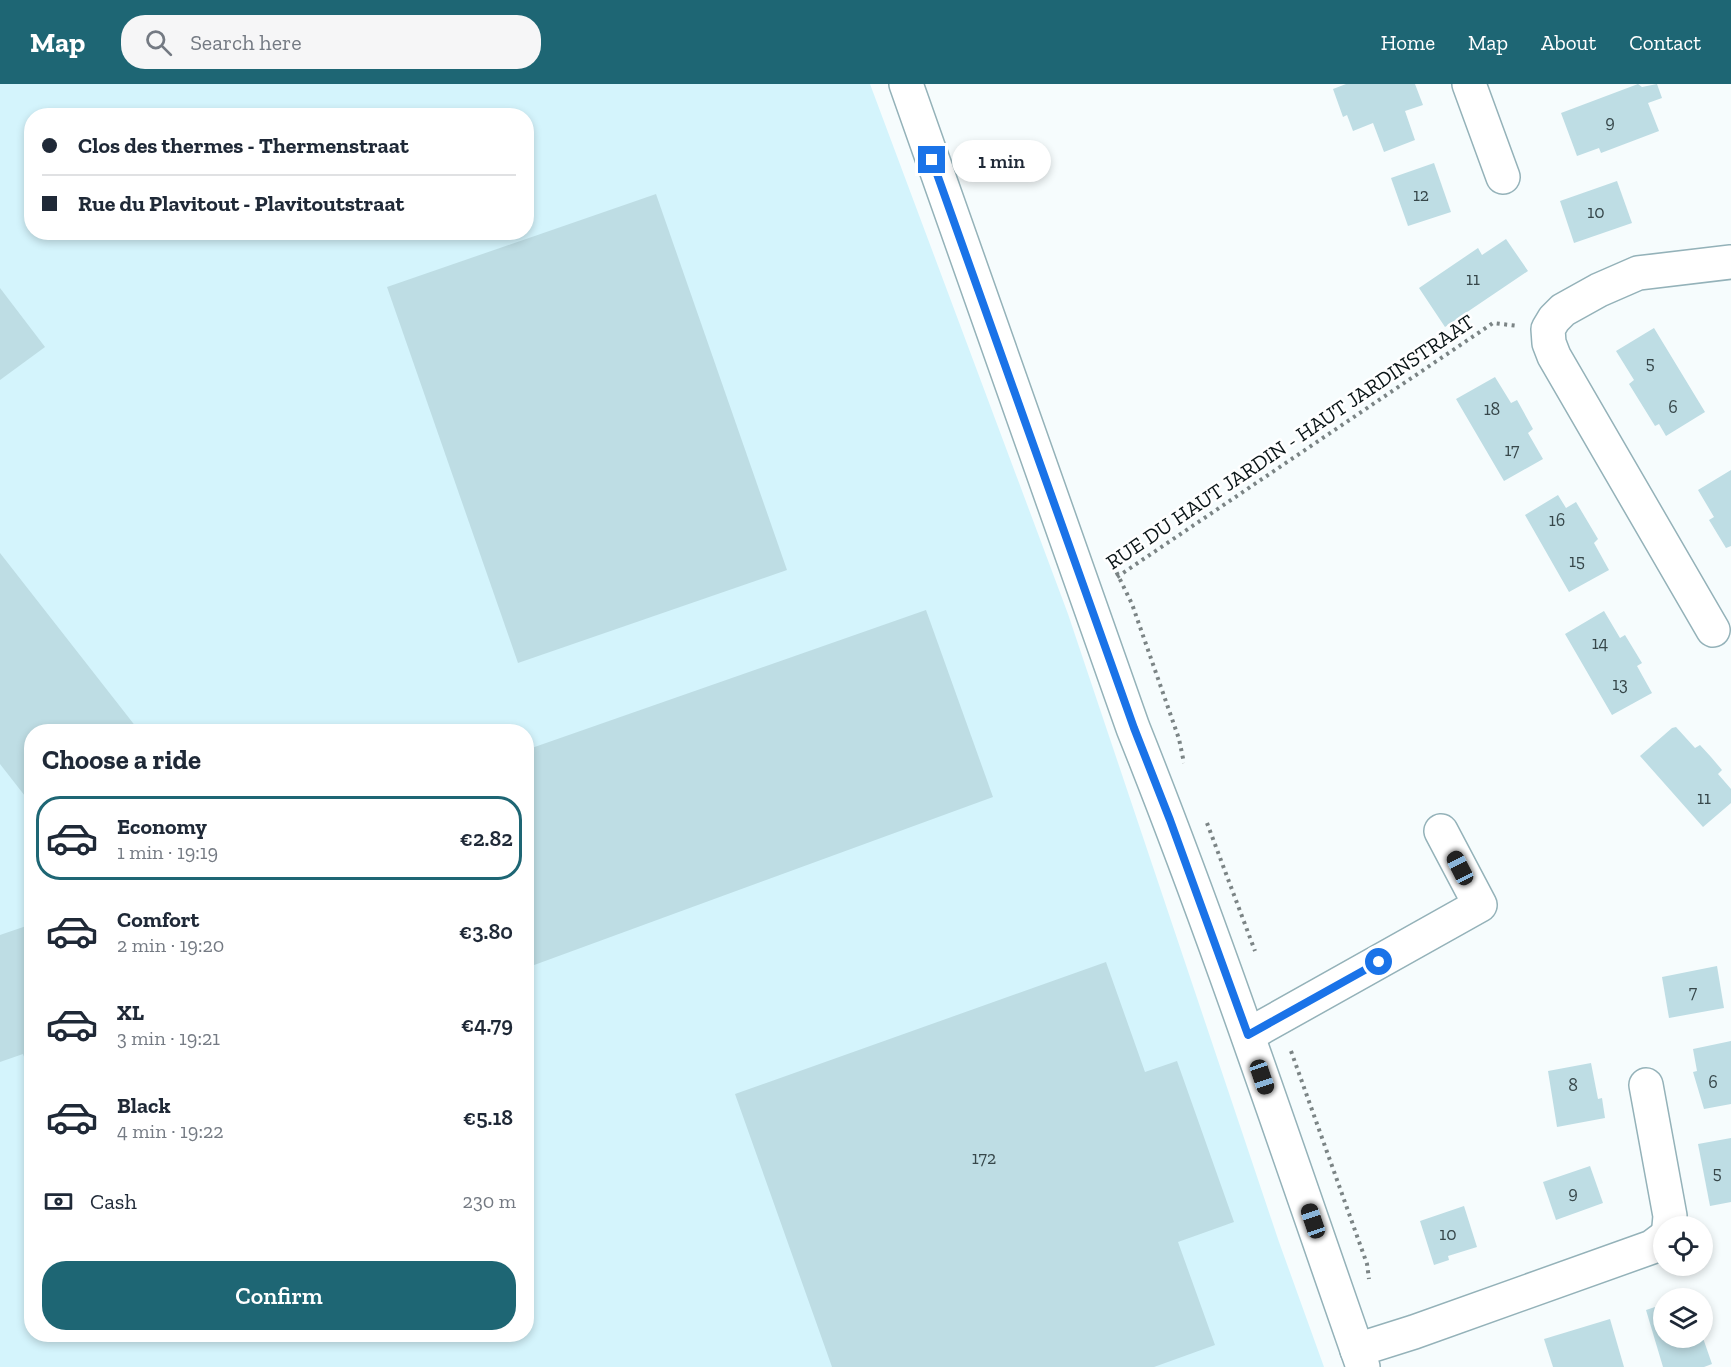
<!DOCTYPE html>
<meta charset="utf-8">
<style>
body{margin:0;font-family:"Zilla Slab",serif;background:#f6f6f7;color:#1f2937;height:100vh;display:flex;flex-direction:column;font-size:22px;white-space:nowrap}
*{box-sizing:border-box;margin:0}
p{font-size:20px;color:#747a83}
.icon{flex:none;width:33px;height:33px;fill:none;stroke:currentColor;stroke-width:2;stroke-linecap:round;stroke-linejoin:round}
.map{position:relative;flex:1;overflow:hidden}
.sheet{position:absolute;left:24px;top:640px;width:510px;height:618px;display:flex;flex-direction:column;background:#fff;border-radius:24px;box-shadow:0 3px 9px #0003}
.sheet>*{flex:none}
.top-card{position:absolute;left:24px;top:24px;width:510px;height:132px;border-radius:24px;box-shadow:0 3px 9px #0003;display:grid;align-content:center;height:132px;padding:0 18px;background:#fff}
.controls{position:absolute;left:1653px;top:1132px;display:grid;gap:12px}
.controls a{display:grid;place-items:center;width:60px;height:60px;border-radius:50%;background:#fff;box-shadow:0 3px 9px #0003;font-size:30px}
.end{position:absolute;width:27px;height:27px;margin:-14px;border:8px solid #1a73e8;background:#fff;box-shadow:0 0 0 3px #fff}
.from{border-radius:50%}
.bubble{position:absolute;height:42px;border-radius:21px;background:#fff;box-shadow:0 3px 9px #0003;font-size:20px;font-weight:600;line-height:42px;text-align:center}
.car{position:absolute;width:18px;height:36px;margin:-18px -9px;border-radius:8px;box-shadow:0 0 4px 2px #0007;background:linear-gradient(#222 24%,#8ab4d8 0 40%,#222 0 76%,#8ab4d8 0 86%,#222 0)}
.top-card b{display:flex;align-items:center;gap:21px;height:57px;font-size:22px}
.top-card b+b{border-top:2px solid #e0e1e3}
.top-card i{width:15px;height:15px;background:#1f2937}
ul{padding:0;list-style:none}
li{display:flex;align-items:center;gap:18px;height:84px;margin:0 12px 9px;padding:0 6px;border:3px solid transparent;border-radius:24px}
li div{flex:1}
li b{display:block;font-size:22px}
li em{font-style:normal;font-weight:600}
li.active{border-color:#1e6674}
li>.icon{width:54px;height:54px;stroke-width:1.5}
h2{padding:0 18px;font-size:27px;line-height:72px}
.pay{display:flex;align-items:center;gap:15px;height:66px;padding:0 18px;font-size:22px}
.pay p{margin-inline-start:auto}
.button{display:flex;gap:12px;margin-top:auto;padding:12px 18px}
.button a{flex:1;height:69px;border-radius:24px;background:#1e6674;color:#fff;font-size:24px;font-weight:600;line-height:69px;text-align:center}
header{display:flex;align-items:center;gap:36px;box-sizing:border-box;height:84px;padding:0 30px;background:#1e6674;color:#fff}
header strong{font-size:28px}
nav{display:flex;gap:33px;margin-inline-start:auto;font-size:21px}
.search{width:420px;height:54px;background:#f6f6f7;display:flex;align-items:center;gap:15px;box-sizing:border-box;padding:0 21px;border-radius:24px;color:#747a83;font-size:22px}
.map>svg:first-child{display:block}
.built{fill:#d4f4fc;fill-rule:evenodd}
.building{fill:#bedde4}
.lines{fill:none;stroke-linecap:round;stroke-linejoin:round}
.minor-casing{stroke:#94b2b9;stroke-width:36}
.path{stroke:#7b8485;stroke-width:4;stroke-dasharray:3 4.5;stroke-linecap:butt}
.minor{stroke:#fff;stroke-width:33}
.route{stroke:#1a73e8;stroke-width:8}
.labels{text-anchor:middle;stroke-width:5;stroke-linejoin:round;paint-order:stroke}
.number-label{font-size:18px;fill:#37474a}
.street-label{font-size:21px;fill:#0a1517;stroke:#fff}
</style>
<header>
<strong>Map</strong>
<div class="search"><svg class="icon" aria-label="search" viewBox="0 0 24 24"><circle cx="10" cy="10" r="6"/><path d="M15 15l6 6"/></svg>Search here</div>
<nav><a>Home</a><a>Map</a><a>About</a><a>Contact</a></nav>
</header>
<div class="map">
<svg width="1731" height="1283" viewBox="0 0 1731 1283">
<rect width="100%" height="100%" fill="#f6fcfd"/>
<path class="built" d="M0,0H870L1068,530L1279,1158L1324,1283H0ZM32,32H526V148H32ZM32,648H526V1251H32Z"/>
<g class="building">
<path d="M1346,0H1415L1423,21L1405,27L1415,56L1384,68L1373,39L1353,47L1347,31L1343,33L1333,5Z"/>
<path d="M1638,0L1642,3L1657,0L1662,14L1648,19L1659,47L1601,69L1599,64L1577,72L1561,29Z"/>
<path d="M1434,79L1451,128L1408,142L1391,94Z"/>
<path d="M1617,97L1632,139L1574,159L1560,117Z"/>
<path d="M656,110L787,486L518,579L387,203Z"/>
<path d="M1506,155L1528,187L1445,243L1419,204L1478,164L1482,171Z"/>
<path d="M0,204L45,263L0,296Z"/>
<path d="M1654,244L1705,328L1666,352L1659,340L1655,342L1629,300L1634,296L1616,267Z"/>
<path d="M1495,293L1511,319L1517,316L1533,345L1528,349L1543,375L1504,397L1456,315Z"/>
<path d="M1731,386V462L1726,464L1709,436L1714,433L1698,406Z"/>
<path d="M1558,411L1566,424L1576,418L1598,455L1594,459L1609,486L1569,508L1525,431Z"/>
<path d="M0,469L140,648H32V721L0,680Z"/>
<path d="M926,526L993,713L526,884V666Z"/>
<path d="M1604,527L1620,554L1625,551L1642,579L1637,582L1652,609L1612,631L1565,550Z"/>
<path d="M1676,643L1695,664L1700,661L1711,673L1722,686L1718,690L1731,705V719L1703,743L1640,672L1672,644Z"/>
<path d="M32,840V991H31L23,970L0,978V851Z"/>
<path d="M1106,878L1145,988L1177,977L1234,1138L1178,1158L1215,1261L1154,1283H832L735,1010Z"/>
<path d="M1717,882L1724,924L1669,934L1662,893Z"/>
<path d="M1731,957V1020L1704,1025L1693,988L1697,987L1693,965Z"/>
<path d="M1591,979L1598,1015L1602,1014L1605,1034L1557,1043L1548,987Z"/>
<path d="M1731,1054V1118L1710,1122L1698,1060Z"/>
<path d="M1590,1082L1603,1119L1556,1136L1543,1098Z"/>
<path d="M1464,1122L1477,1163L1448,1172L1449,1176L1434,1181L1420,1137Z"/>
<path d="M1664,1220V1254H1703L1712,1280L1704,1283H1663L1646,1226Z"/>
<path d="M1610,1235L1624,1283H1553L1544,1255Z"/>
</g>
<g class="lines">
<g class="minor-casing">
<g id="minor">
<path d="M906,0L1133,644C1217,854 1288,1069 1363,1283"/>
<path d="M1469,0L1503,93"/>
<path d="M1713,546L1554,272L1549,259L1548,245L1554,235L1563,226L1599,206L1638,189L1731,178"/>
<path d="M1248,951L1480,821L1441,747"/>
<path d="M1646,1001L1670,1132L1669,1143"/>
<path d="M1357,1266L1414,1248L1652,1163L1664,1154"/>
</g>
</g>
<g class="path">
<path d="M1110,475L1132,520L1179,655L1184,679"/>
<path d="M1117,493L1493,239L1518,242"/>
<path d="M1207,739L1255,867"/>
<path d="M1291,967L1367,1180L1369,1195"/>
</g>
<use href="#minor" class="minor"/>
</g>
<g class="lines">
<path class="route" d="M932,76L1134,644L1170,736L1248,951L1379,878"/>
</g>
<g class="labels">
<g class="number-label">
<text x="1610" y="44">9</text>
<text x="1421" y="117">12</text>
<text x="1596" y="134">10</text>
<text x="1473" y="201">11</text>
<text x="1650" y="285">5</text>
<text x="1673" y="329">6</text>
<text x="1492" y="331">18</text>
<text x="1512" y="372">17</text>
<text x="1557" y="442">16</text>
<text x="1577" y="483">15</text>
<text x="1600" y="565">14</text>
<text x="1620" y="606">13</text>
<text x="1704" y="720">11</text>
<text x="1693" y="914">7</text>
<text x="1713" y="1004">6</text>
<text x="1573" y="1007">8</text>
<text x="984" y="1080">172</text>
<text x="1717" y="1095">5</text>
<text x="1573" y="1115">9</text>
<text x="1448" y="1156">10</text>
</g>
<g class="street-label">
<text transform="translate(1290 358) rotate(-34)" y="7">RUE DU HAUT JARDIN - HAUT JARDINSTRAAT</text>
</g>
</g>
</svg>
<div class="controls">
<a><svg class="icon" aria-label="locate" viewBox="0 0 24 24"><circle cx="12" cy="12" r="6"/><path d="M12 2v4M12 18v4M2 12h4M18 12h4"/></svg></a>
<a><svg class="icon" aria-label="layers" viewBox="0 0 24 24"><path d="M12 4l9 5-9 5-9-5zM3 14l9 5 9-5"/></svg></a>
</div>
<i class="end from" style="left:1379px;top:878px"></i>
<i class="end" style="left:932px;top:76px"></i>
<div class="bubble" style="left:952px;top:56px;width:99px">1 min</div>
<i class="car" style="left:1460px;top:784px;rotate:333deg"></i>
<i class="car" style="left:1262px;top:993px;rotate:161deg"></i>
<i class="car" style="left:1313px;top:1137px;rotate:341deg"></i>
<div class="top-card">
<b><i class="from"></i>Clos des thermes - Thermenstraat</b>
<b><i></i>Rue du Plavitout - Plavitoutstraat</b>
</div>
<section class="sheet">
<h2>Choose a ride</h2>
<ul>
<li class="active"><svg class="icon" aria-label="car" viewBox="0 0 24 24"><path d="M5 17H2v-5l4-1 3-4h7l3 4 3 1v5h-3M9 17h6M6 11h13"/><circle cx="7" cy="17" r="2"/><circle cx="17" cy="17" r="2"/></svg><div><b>Economy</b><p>1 min · 19:19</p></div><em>€2.82</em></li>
<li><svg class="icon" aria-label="car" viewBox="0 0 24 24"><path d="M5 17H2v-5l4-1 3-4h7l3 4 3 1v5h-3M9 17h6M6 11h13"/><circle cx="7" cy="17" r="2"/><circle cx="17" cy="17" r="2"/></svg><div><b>Comfort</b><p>2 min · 19:20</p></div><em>€3.80</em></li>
<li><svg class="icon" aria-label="car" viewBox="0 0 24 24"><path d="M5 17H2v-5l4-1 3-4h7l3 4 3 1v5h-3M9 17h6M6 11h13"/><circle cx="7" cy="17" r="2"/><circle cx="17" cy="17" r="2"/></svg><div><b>XL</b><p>3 min · 19:21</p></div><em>€4.79</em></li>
<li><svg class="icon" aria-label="car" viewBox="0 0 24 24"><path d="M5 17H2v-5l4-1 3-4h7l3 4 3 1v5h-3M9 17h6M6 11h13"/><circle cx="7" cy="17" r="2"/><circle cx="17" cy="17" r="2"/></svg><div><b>Black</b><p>4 min · 19:22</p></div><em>€5.18</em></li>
</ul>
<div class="pay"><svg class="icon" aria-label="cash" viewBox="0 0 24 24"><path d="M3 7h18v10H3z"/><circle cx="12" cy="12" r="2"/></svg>Cash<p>230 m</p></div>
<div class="button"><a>Confirm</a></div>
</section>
</div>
